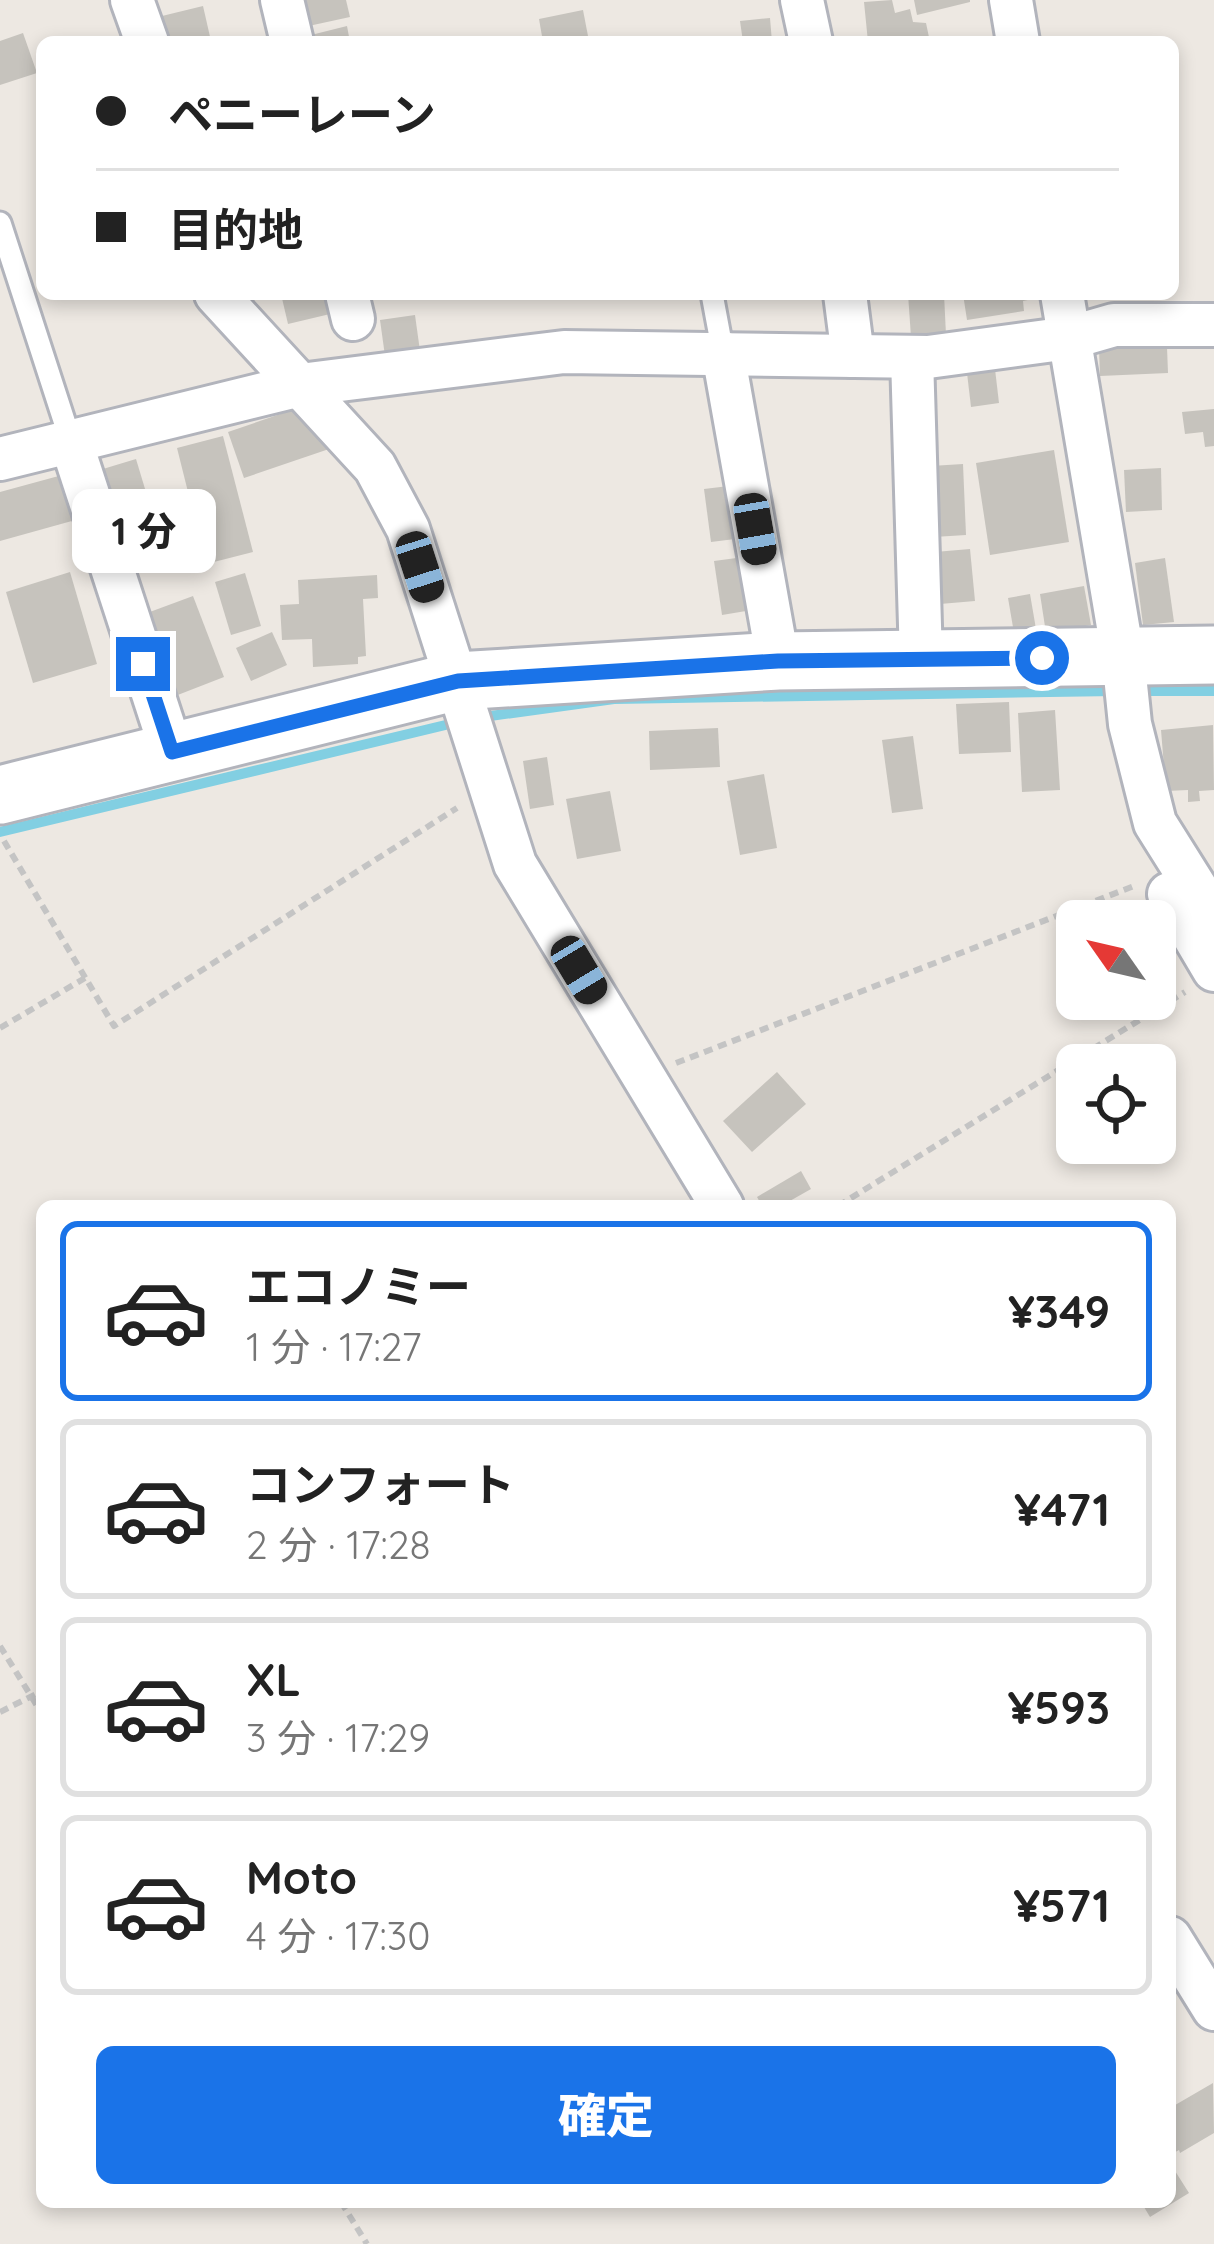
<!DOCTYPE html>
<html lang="ja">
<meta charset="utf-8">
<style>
body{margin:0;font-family:Quicksand,"Noto Sans JP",sans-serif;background:#f2f2f2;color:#222;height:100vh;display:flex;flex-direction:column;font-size:45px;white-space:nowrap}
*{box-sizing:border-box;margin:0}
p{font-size:39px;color:#767676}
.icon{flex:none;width:66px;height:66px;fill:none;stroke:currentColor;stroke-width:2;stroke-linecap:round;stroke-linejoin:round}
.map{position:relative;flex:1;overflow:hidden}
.side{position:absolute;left:36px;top:1200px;width:1140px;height:1008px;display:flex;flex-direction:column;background:#fff;border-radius:18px;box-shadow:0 6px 18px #0003}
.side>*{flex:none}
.top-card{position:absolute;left:36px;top:36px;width:1143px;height:264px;border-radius:18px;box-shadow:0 6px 18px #0003;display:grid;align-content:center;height:264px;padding:0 60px;background:#fff}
.needle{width:78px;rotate:304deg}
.tools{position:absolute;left:1056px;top:900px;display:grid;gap:24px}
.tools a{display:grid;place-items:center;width:120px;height:120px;border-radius:18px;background:#fff;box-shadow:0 6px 18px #0003;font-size:60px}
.end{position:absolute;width:54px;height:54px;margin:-27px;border:15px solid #1a73e8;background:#fff;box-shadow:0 0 0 6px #fff}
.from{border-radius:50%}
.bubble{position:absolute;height:84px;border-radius:18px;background:#fff;box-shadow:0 6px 18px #0003;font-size:39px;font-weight:800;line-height:84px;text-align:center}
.car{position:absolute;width:36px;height:72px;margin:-36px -18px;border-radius:15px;box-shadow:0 0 9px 3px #0007;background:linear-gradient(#222 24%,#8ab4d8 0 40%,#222 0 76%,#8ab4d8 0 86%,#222 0)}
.top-card b{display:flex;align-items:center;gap:42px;height:114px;font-size:45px}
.top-card b+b{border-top:3px solid #e0e0e0}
.top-card i{width:30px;height:30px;background:#222}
ul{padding:21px 0 0;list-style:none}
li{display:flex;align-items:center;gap:36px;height:180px;margin:0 24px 18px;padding:0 36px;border:6px solid #e0e0e0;border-radius:18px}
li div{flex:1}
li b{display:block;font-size:45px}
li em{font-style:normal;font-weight:800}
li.on{border-color:#1a73e8}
li>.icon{width:108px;height:108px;stroke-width:1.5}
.action{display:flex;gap:24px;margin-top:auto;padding:24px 60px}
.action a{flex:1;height:138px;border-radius:18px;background:#1a73e8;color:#fff;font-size:48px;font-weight:800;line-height:138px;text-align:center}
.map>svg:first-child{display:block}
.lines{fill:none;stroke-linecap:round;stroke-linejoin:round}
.stream{stroke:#82cfe2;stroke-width:10}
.building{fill:#c6c3bd}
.service-casing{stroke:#b2b4bc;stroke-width:27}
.minor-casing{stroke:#b2b4bc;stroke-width:48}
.secondary-casing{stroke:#b2b4bc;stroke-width:63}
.path{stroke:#c4c4c4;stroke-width:6;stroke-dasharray:9 6;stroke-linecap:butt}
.service{stroke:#fff;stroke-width:21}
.minor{stroke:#fff;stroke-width:42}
.secondary{stroke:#fff;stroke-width:57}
.route{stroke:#1a73e8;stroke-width:15}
</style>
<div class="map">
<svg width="1214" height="2244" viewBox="0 0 1214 2244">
<rect width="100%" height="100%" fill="#ede8e2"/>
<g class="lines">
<g class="stream">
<path d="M1134,691H1214"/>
<path d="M476,718L614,699L1116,691"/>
<path d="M0,832L458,722"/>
</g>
</g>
<g class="building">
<path d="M298,0H346L350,17L304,27Z"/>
<path d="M892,0L895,13L910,9L913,22L926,23L930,42H868L864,2Z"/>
<path d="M914,0H970V2L917,15Z"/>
<path d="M203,6L211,41L168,42L162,16Z"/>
<path d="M583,10L588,36L543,42L539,19Z"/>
<path d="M770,18L772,42H743L740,21Z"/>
<path d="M347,26L350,42H313L311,35Z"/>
<path d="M23,33L37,73L0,85V41Z"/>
<path d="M281,294H325L330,314L288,324Z"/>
<path d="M908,294H944L946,335L911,337Z"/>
<path d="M963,294H1046L1047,296L1023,301L1024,311L967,320Z"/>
<path d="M415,315L420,351L385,356L380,320Z"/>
<path d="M1167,347L1168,373L1100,376L1099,349Z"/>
<path d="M995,369L999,403L971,407L967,373Z"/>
<path d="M1214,409V446L1205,447L1203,432L1185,434L1182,412Z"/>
<path d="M292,410L329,449L244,478L228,432Z"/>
<path d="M223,436L253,552L206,564L177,448Z"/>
<path d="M1054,450L1069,542L990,555L976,463Z"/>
<path d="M136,459L155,522L112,535L93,472Z"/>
<path d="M963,464L966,535L934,537L931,466Z"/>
<path d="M1161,468L1162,510L1126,512L1124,470Z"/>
<path d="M66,474L79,519L0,541V492Z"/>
<path d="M737,485L743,538L711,542L704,489Z"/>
<path d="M970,549L975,601L940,604L935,552Z"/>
<path d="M744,557L752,610L722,615L714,561Z"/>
<path d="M1165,558L1174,622L1143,625L1135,563Z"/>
<path d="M70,572L97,664L33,683L6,592Z"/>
<path d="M245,573L261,626L231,635L215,582Z"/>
<path d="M377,575L378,598L363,599L366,656L358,657V664L313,667L312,639L282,640L280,605L299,604L298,580Z"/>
<path d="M1084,586L1091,625L1046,633L1040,594Z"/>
<path d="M1030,594L1036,629L1014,633L1008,598Z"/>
<path d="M193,596L224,677L170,698L139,616Z"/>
<path d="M272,632L287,665L251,681L236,648Z"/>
<path d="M1009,702L1011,752L959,754L956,704Z"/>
<path d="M1055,710L1060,790L1022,792L1018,713Z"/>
<path d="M1213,725L1214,790L1199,791L1200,801L1188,802V790L1166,791L1161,730Z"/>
<path d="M718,728L720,767L650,770L649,731Z"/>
<path d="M913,736L923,809L892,813L882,740Z"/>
<path d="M547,757L554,805L530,809L523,761Z"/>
<path d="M764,774L777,848L740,855L727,781Z"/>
<path d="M610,791L621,851L577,859L566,799Z"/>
<path d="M777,1072L806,1104L752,1152L723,1121Z"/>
<path d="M801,1171L811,1189L781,1206H762L757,1197Z"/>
<path d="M1213,2083L1214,2133L1180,2153L1179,2150L1170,2155V2108Z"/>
<path d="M1170,2163L1189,2193L1150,2217L1141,2202H1170Z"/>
</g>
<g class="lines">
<g class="service-casing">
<g id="service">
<path d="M0,223L71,442"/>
<path d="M712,294L723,353"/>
</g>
</g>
<g class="minor-casing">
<g id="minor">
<path d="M132,0L147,42"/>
<path d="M282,0L292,42"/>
<path d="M802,0L811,42"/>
<path d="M1011,0L1018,42"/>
<path d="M216,294L375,467L408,529L515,864L722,1206"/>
<path d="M347,294L353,319"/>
<path d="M845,294L853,356"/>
<path d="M1062,294L1123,656L1130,724L1155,823L1214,917"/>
<path d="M723,353L778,661"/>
<path d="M912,357L921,659"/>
<path d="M71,442L172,752"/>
<path d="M0,459L300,385L564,352L928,357L1069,338L1114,325H1214"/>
<path d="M1169,894L1214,970"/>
<path d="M1170,1938L1214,2009"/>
</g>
</g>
<g class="secondary-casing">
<path id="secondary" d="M0,795L457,681L778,661L1214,655"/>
</g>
<g class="path">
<path d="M4,841L114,1026L457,808"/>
<path d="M0,1028L85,978"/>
<path d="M676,1063L1134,886"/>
<path d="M838,1206L1185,992"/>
<path d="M0,1646L42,1714"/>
<path d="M0,1712L42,1691"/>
<path d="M341,2202L367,2244"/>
</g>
<use href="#service" class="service"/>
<use href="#minor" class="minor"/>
<use href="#secondary" class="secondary"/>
</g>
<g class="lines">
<path class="route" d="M143,664L172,752L458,681L778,661L1042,658"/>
</g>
</svg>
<div class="tools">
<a><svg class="needle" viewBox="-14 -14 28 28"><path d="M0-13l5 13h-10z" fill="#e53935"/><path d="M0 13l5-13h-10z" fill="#767676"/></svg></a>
<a><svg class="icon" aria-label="locate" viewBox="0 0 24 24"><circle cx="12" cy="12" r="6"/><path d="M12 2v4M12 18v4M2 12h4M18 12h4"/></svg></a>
</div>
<i class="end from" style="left:1042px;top:658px"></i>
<i class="end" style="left:143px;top:664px"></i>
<div class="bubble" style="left:72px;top:489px;width:144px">1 分</div>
<i class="car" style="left:755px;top:529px;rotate:170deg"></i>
<i class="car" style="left:420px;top:567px;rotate:162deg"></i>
<i class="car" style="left:579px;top:970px;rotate:149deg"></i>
<div class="top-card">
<b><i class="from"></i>ペニーレーン</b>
<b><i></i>目的地</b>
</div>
<section class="side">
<ul>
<li class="on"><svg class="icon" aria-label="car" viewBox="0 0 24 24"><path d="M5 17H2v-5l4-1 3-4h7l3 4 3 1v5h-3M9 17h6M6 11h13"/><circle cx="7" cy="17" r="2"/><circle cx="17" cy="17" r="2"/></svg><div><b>エコノミー</b><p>1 分 · 17:27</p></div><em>¥349</em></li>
<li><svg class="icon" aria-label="car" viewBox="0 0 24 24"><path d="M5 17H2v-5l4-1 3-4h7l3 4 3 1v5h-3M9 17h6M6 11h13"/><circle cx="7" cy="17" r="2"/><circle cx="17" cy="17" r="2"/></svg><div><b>コンフォート</b><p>2 分 · 17:28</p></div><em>¥471</em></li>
<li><svg class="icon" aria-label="car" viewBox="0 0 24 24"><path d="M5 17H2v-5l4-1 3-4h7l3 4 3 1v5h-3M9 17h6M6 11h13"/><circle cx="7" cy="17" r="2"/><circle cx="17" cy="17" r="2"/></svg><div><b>XL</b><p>3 分 · 17:29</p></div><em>¥593</em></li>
<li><svg class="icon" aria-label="car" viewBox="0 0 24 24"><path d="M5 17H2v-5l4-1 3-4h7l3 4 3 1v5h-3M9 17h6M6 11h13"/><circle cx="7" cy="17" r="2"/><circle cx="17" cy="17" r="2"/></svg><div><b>Moto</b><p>4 分 · 17:30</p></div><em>¥571</em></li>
</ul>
<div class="action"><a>確定</a></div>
</section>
</div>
